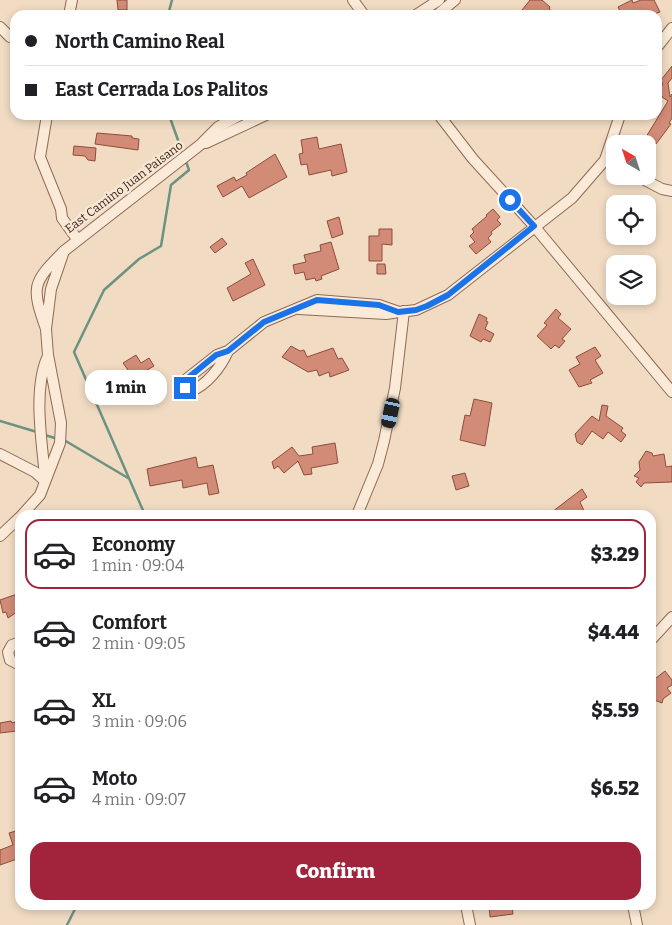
<!DOCTYPE html>
<meta charset="utf-8">
<style>
body{margin:0;font-family:Bitter,serif;background:#f6f6f6;color:#202124;height:100vh;display:flex;flex-direction:column;font-size:19px;white-space:nowrap}
*{box-sizing:border-box;margin:0}
p{font-size:16px;color:#757577}
.icon{flex:none;width:28px;height:28px;fill:none;stroke:currentColor;stroke-width:2;stroke-linecap:round;stroke-linejoin:round}
.map{position:relative;flex:1;overflow:hidden}
.sheet{position:absolute;left:15px;top:510px;width:641px;height:400px;display:flex;flex-direction:column;background:#fff;border-radius:15px;box-shadow:0 2px 8px #0003}
.sheet>*{flex:none}
.hud{position:absolute;left:10px;top:10px;width:652px;height:110px;border-radius:15px;box-shadow:0 2px 8px #0003;display:grid;align-content:center;height:110px;padding:0 15px;background:#fff}
.needle{width:32px;rotate:321deg}
.tools{position:absolute;left:606px;top:135px;display:grid;gap:10px}
.tools a{display:grid;place-items:center;width:50px;height:50px;border-radius:10px;background:#fff;box-shadow:0 2px 8px #0003;font-size:25px}
.end{position:absolute;width:22px;height:22px;margin:-11px;border:6px solid #1a73e8;background:#fff;box-shadow:0 0 0 2px #fff}
.from{border-radius:50%}
.bubble{position:absolute;height:35px;border-radius:15px;background:#fff;box-shadow:0 2px 8px #0003;font-size:16px;font-weight:800;line-height:35px;text-align:center}
.car{position:absolute;width:15px;height:30px;margin:-15px -8px;border-radius:6px;box-shadow:0 0 4px 1px #0007;background:linear-gradient(#222 24%,#8ab4d8 0 40%,#222 0 76%,#8ab4d8 0 86%,#222 0)}
.hud b{display:flex;align-items:center;gap:18px;height:48px;font-size:19px}
.hud b+b{border-top:1px solid #e0e0e0}
.hud i{width:12px;height:12px;background:#202124}
ul{padding:9px 0 0;list-style:none}
li{display:flex;align-items:center;gap:15px;height:70px;margin:0 10px 8px;padding:0 5px;border:2px solid transparent;border-radius:15px}
li div{flex:1}
li b{display:block;font-size:19px}
li em{font-style:normal;font-weight:800}
li.current{border-color:#a1233c}
li>.icon{width:45px;height:45px;stroke-width:1.5}
.button{display:flex;gap:10px;margin-top:auto;padding:10px 15px}
.button a{flex:1;height:58px;border-radius:15px;background:#a1233c;color:#fff;font-size:20px;font-weight:800;line-height:58px;text-align:center}
.map>svg:first-child{display:block}
.lines{fill:none;stroke-linecap:round;stroke-linejoin:round}
.stream{stroke:#6b9382;stroke-width:2.5}
.building{fill:#d28b76;stroke:#8e4d3c}
.minor-casing{stroke:#8d6b58;stroke-width:12}
.minor{stroke:#fbead7;stroke-width:10}
.route{stroke:#1a73e8;stroke-width:6}
.labels{text-anchor:middle;stroke-width:5;stroke-linejoin:round;paint-order:stroke}
.street-label{font-size:12px;fill:#3c261d;stroke:#f8e7d3}
</style>
<div class="map">
<svg width="672" height="925" viewBox="0 0 672 925">
<rect width="100%" height="100%" fill="#f1dbc3"/>
<g class="lines">
<g class="stream">
<path d="M168,15L172,0"/>
<path d="M169,115L183,154"/>
<path d="M0,421L37,432"/>
<path d="M45,435L58,439"/>
<path d="M64,440L128,478"/>
<path d="M145,515L74,352L104,290L139,259L161,246L171,185L189,170L185,159"/>
<path d="M67,925L77,905"/>
</g>
</g>
<g class="building">
<path d="M117,0H127V10H118Z"/>
<path d="M530,0H542L550,7L549,9L552,11L550,15H518Z"/>
<path d="M632,0L633,3L641,0H654L660,12L652,15H622L618,7Z"/>
<path d="M672,66V78L668,83L670,97L672,94V118L669,123L671,124L656,144L646,137L668,101L662,97L660,86L663,85L661,80Z"/>
<path d="M97,133L132,136V138L139,139L138,150L95,144Z"/>
<path d="M317,137L319,149L341,144L347,172L332,176L331,170L309,175L307,164L301,165L299,154L303,153L301,140Z"/>
<path d="M74,146L96,148L95,161L88,160L85,156L73,155Z"/>
<path d="M275,154L287,177L249,198L242,186L223,197L217,186L234,177L236,181L247,175L246,173Z"/>
<path d="M493,209L500,217L497,220L501,224L491,232L492,234L488,238L491,242L476,254L469,246L475,242L470,236L474,232L472,229L487,216L486,215Z"/>
<path d="M339,217L343,234L332,238L327,221Z"/>
<path d="M379,229H392V245L382,244V261H369V236H379Z"/>
<path d="M222,238L227,244L215,253L210,247Z"/>
<path d="M331,242L339,269L321,276L322,279L316,281L315,278L306,280L304,272L295,274L293,265L306,262L304,255L321,251L320,245Z"/>
<path d="M253,259L265,285L233,301L227,288L251,274L245,263Z"/>
<path d="M377,264H385L386,274H377Z"/>
<path d="M556,309L561,314L558,318L571,329L562,339L565,341L559,348L555,345L551,349L537,336L547,325L544,323Z"/>
<path d="M479,314L487,318L486,321L488,322L485,329L494,334L490,342L483,339L481,342L470,336Z"/>
<path d="M291,346L300,351L304,350L307,357L333,348L338,359L342,358L349,370L330,377L329,372L319,376L317,370L308,372L282,357Z"/>
<path d="M595,347L601,356L595,360L603,373L590,380L592,383L579,387L569,370L580,364L576,357Z"/>
<path d="M136,355L141,363L149,358L154,366L132,379L130,377L124,380L121,374L128,370L123,363Z"/>
<path d="M474,399L492,403L485,446L460,440L465,415L470,416Z"/>
<path d="M602,405L608,406L606,416L623,428L621,431L626,435L621,442L608,432L603,439L592,431L582,445L577,442L575,434L592,416L599,421Z"/>
<path d="M335,443L338,463L311,468L312,474L304,475L298,461L284,473L278,466L274,469L272,462L292,447L299,456L313,454L312,447Z"/>
<path d="M646,451L652,453L653,456L664,454L666,467L672,466V482L644,483L641,487L636,482L639,478L634,476L640,470L639,462Z"/>
<path d="M196,457L198,468L213,465L219,493L209,495L207,483L183,488L182,480L150,486L147,469Z"/>
<path d="M465,473L469,486L456,490L452,476Z"/>
<path d="M582,489L587,497L580,502L586,515H548Z"/>
<path d="M20,593V610L8,618L6,612L3,613L0,600Z"/>
<path d="M665,671L672,680V685L667,688L671,693L663,699L662,703L654,700L652,694L655,691L651,682Z"/>
<path d="M11,721L12,723L15,722L17,731L0,733V723Z"/>
<path d="M19,830L20,862L17,859L0,865V850L13,845L9,833Z"/>
<path d="M489,905H512L513,914L490,917Z"/>
</g>
<g class="lines">
<g class="minor-casing">
<g id="minor">
<path d="M353,0L364,15"/>
<path d="M69,15L72,0"/>
<path d="M416,15L439,0"/>
<path d="M437,15L455,0"/>
<path d="M0,27L10,37L15,39"/>
<path d="M658,46L672,28"/>
<path d="M47,115L40,157L61,209L62,218L77,239"/>
<path d="M439,115L473,159L534,226L672,392"/>
<path d="M206,143L266,115"/>
<path d="M605,160L615,165"/>
<path d="M637,176L662,189L672,191"/>
<path d="M64,251L200,145L218,127L240,115"/>
<path d="M399,312L416,310L448,295L572,198L605,160L620,115"/>
<path d="M228,351C221,367 207,385 191,391L185,388L184,381L217,355L228,351L264,322L317,300L379,305L399,312L386,314L299,309"/>
<path d="M0,454L35,472L45,481"/>
<path d="M45,477C42,442 33,391 47,358"/>
<path d="M22,515L40,495L60,443L61,423L48,355L46,329L51,289L64,251C32,283 31,286 46,329"/>
<path d="M357,515L378,464L384,441L395,388L404,311"/>
<path d="M0,536L20,517"/>
<path d="M651,640L672,617"/>
<path d="M20,642L12,645L8,652L10,660L20,665"/>
<path d="M466,905L470,925"/>
<path d="M633,905L637,925"/>
</g>
</g>
<use href="#minor" class="minor"/>
</g>
<g class="lines">
<path class="route" d="M185,388L184,381L216,355L228,351L264,322L317,300L379,305L398,312L416,310L427,306L448,295L534,226L510,200"/>
</g>
<g class="labels">
<g class="street-label">
<text transform="translate(124 187) rotate(-37)" y="4">East Camino Juan Paisano</text>
</g>
</g>
</svg>
<div class="tools">
<a><svg class="needle" viewBox="-14 -14 28 28"><path d="M0-13l5 13h-10z" fill="#e53935"/><path d="M0 13l5-13h-10z" fill="#757577"/></svg></a>
<a><svg class="icon" aria-label="locate" viewBox="0 0 24 24"><circle cx="12" cy="12" r="6"/><path d="M12 2v4M12 18v4M2 12h4M18 12h4"/></svg></a>
<a><svg class="icon" aria-label="layers" viewBox="0 0 24 24"><path d="M12 4l9 5-9 5-9-5zM3 14l9 5 9-5"/></svg></a>
</div>
<i class="end from" style="left:510px;top:200px"></i>
<i class="end" style="left:185px;top:388px"></i>
<div class="bubble" style="left:85px;top:370px;width:82px">1 min</div>
<i class="car" style="left:391px;top:413px;rotate:192deg"></i>
<div class="hud">
<b><i class="from"></i>North Camino Real</b>
<b><i></i>East Cerrada Los Palitos</b>
</div>
<section class="sheet">
<ul>
<li class="current"><svg class="icon" aria-label="car" viewBox="0 0 24 24"><path d="M5 17H2v-5l4-1 3-4h7l3 4 3 1v5h-3M9 17h6M6 11h13"/><circle cx="7" cy="17" r="2"/><circle cx="17" cy="17" r="2"/></svg><div><b>Economy</b><p>1 min · 09:04</p></div><em>$3.29</em></li>
<li><svg class="icon" aria-label="car" viewBox="0 0 24 24"><path d="M5 17H2v-5l4-1 3-4h7l3 4 3 1v5h-3M9 17h6M6 11h13"/><circle cx="7" cy="17" r="2"/><circle cx="17" cy="17" r="2"/></svg><div><b>Comfort</b><p>2 min · 09:05</p></div><em>$4.44</em></li>
<li><svg class="icon" aria-label="car" viewBox="0 0 24 24"><path d="M5 17H2v-5l4-1 3-4h7l3 4 3 1v5h-3M9 17h6M6 11h13"/><circle cx="7" cy="17" r="2"/><circle cx="17" cy="17" r="2"/></svg><div><b>XL</b><p>3 min · 09:06</p></div><em>$5.59</em></li>
<li><svg class="icon" aria-label="car" viewBox="0 0 24 24"><path d="M5 17H2v-5l4-1 3-4h7l3 4 3 1v5h-3M9 17h6M6 11h13"/><circle cx="7" cy="17" r="2"/><circle cx="17" cy="17" r="2"/></svg><div><b>Moto</b><p>4 min · 09:07</p></div><em>$6.52</em></li>
</ul>
<div class="button"><a>Confirm</a></div>
</section>
</div>
